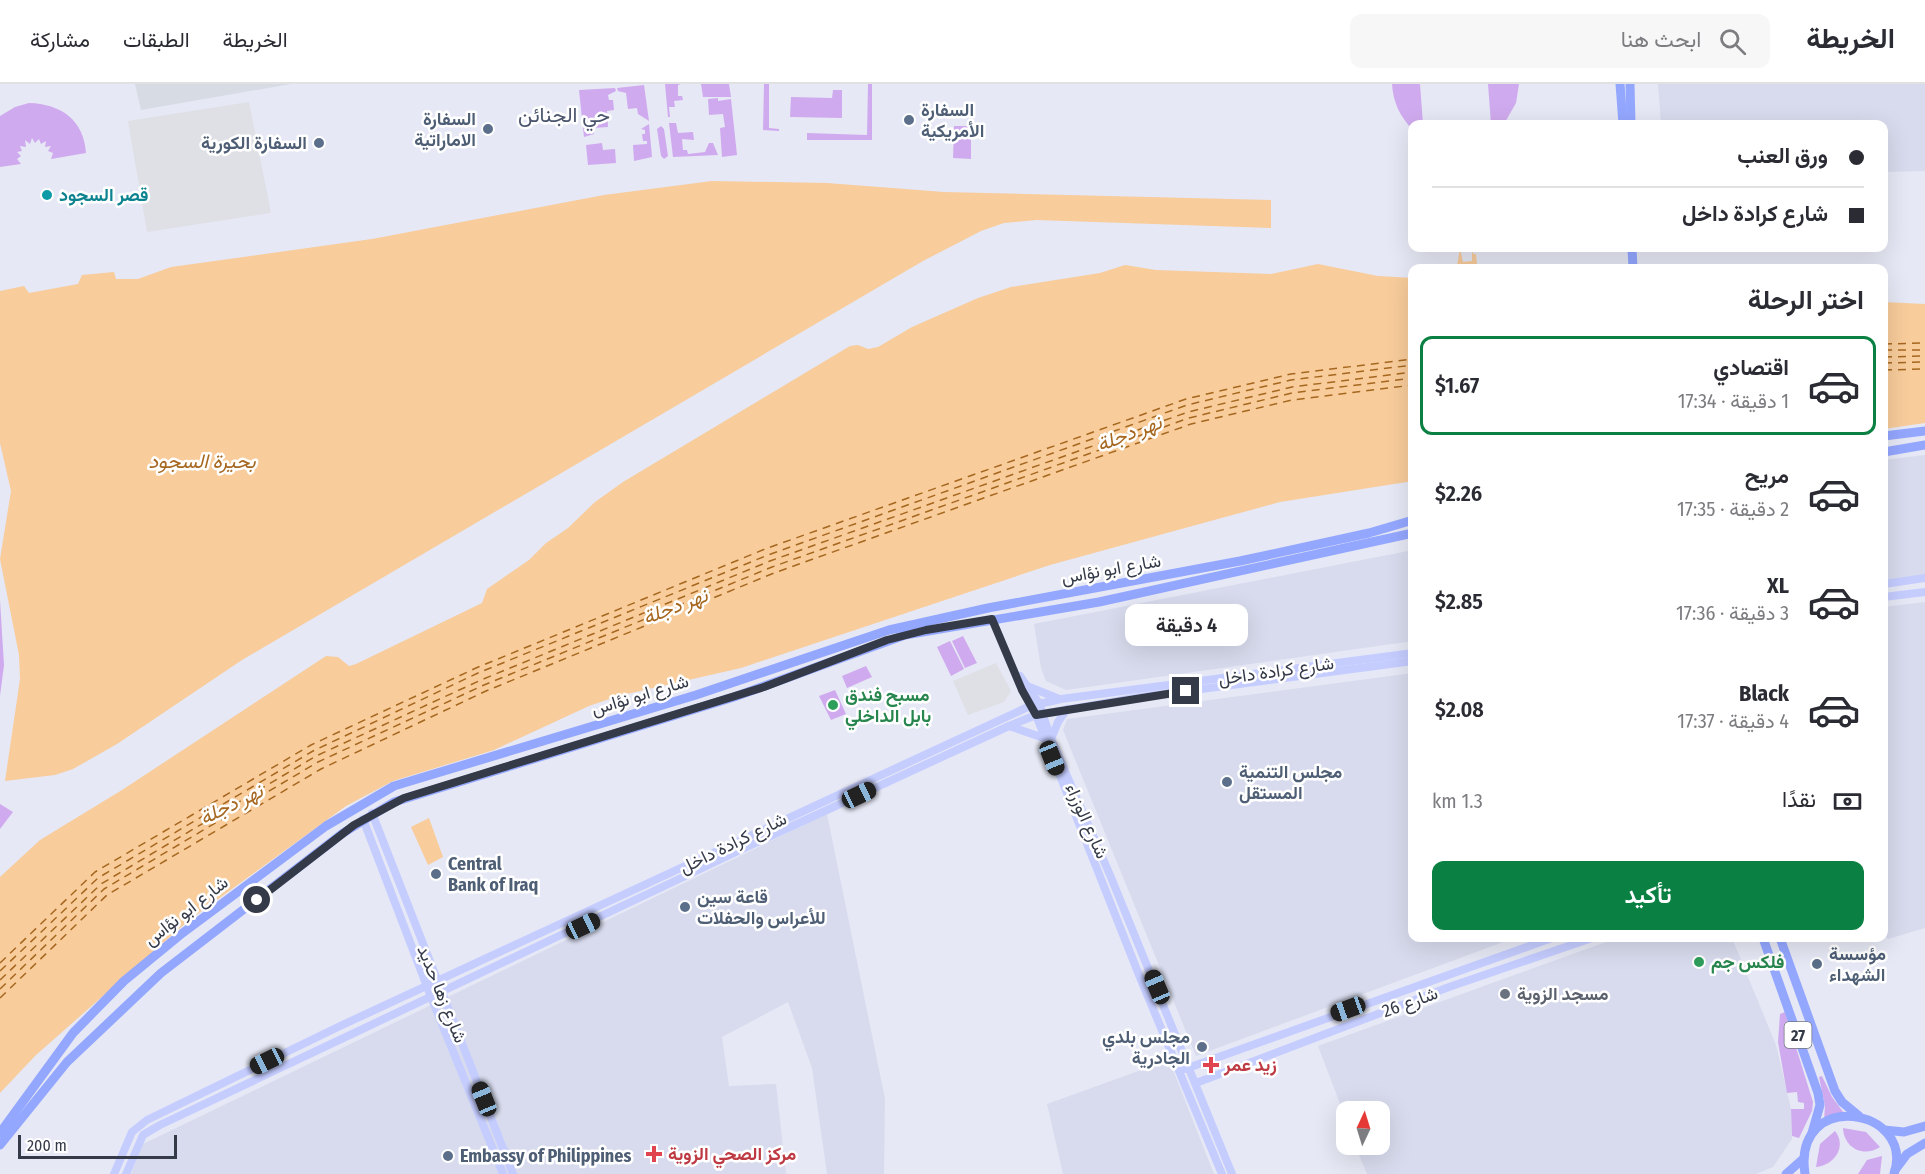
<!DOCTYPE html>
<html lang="ar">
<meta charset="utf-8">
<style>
body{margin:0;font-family:"Fira Sans Condensed",Vazirmatn,sans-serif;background:#f7f7f7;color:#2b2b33;direction:rtl;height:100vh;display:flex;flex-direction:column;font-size:22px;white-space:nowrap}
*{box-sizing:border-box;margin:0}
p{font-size:20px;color:#7c7c81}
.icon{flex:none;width:33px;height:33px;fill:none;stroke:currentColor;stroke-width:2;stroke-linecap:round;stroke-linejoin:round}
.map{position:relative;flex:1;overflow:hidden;direction:ltr}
.drawer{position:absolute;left:1408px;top:180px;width:480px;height:678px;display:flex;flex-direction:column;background:#fff;border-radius:12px;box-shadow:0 6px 24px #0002;direction:rtl}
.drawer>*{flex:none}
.guide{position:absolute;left:1408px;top:36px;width:480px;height:132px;border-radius:12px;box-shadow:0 6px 24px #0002;direction:rtl;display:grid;align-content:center;height:132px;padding:0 24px;background:#fff}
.needle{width:39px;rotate:4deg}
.buttons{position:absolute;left:1336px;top:1017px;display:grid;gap:12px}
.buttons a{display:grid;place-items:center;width:54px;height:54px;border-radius:12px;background:#fff;box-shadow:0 6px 24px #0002;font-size:30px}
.scale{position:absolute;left:18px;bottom:15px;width:159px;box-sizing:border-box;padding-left:6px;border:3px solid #343a48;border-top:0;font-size:16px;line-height:21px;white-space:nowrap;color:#343a48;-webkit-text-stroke:4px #fff;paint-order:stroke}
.end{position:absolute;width:27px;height:27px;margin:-14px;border:8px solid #343a48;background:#fff;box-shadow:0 0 0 3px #fff}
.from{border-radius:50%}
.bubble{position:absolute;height:42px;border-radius:12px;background:#fff;box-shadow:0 6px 24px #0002;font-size:20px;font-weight:600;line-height:42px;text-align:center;direction:rtl}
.car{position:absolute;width:18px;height:36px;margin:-18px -9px;border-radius:8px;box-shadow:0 0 4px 2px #0007;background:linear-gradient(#222 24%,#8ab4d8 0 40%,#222 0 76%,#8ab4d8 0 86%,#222 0)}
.guide b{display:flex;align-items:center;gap:21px;height:57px;font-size:22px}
.guide b+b{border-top:2px solid #e1e1e2}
.guide i{width:15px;height:15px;background:#2b2b33}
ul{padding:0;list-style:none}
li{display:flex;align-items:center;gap:18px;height:99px;margin:0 12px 9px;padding:0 12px;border:3px solid transparent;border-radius:12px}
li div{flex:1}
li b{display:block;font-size:22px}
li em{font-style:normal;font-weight:600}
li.active{border-color:#0b8043}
li>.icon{width:54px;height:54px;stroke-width:1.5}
h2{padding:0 24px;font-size:27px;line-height:72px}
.pay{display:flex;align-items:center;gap:15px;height:66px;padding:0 24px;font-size:22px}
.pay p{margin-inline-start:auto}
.button{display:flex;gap:12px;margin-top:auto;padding:12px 24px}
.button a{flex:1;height:69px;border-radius:12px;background:#0b8043;color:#fff;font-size:24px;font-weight:600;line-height:69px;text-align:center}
header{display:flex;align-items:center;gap:36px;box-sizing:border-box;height:84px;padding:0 30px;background:#fff;border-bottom:2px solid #e1e1e2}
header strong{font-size:28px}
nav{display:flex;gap:33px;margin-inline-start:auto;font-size:21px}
.search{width:420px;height:54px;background:#f7f7f7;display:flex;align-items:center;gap:15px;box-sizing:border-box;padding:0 21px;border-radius:12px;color:#7c7c81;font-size:22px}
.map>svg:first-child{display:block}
.residential{fill:#d7dbed}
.industrial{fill:#d7dce4}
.green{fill:#d0aaee}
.parking{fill:#dee0e5}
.water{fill:#f8cc9b}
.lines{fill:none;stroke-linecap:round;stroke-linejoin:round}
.ferry{stroke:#a6671f;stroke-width:1.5;stroke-dasharray:8 6;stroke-linecap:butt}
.secondary{stroke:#c5cdff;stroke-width:8}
.primary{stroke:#94a7ff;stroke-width:9}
.route{stroke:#343a48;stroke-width:8}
.service-dot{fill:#5c6f8a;stroke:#fff;stroke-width:2}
.culture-dot{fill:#0f9aa8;stroke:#fff;stroke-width:2}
.leisure-dot{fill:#2e9e5b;stroke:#fff;stroke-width:2}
.worship-dot{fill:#6b7280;stroke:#fff;stroke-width:2}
.health-dot{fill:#e0444e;stroke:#fff;stroke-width:2}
.labels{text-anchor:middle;stroke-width:5;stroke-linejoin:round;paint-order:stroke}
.shield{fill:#fff;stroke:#71757f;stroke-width:1.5}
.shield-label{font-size:16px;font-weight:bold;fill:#343a48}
.service-label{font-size:18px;font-weight:bold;fill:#4e5e75;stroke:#fff;text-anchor:start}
.culture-label{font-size:18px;font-weight:bold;fill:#0d838f;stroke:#fff;text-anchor:start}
.street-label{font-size:18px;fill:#343a48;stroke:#fff}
.leisure-label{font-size:18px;font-weight:bold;fill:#27864d;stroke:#fff;text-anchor:start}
.worship-label{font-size:18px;font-weight:bold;fill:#5b616d;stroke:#fff;text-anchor:start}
.health-label{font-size:18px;font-weight:bold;fill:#be3a42;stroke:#fff;text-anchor:start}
.water-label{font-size:20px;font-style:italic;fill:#a6671f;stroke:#fff}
.quarter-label{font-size:21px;fill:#4a546c;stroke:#fff}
</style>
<header>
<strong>الخريطة</strong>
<div class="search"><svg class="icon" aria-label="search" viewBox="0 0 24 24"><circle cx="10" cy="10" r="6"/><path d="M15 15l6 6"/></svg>ابحث هنا</div>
<nav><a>الخريطة</a><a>الطبقات</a><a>مشاركة</a></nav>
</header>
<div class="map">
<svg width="1925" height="1090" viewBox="0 0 1925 1090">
<rect width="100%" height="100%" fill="#e6e8f5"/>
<g class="residential">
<path d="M1658,0H1925V87L1884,88V40H1661Z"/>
<path d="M1925,371V491L1884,497V376Z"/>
<path d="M1413,466V557L1066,606L1046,597L1041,584L1034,540Z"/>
<path d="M1925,518V844L1888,855L1884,850V523Z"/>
<path d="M1413,589V854H1514L1196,972L1063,646L1067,635Z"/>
<path d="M827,730L885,1015L884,1090H827L812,984L788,918L722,953L729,1002L776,1000L786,1090H131L143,1060Z"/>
<path d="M1617,854H1732L1776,961L1791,1025L1792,1055L1773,1083L1756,1090H1367L1355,1061L1380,1060V1028H1347V1038L1318,962Z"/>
<path d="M1169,976L1214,1090H1063L1047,1020Z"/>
</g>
<path class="industrial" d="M135,0H291L141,26Z"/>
<g class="green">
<path d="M665,0H681L678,1V12H682L683,16L674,17L675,23H669L670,33H668Z"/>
<path d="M701,0H729L731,13H703Z"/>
<path d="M764,0H769V44L779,45V47L763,46Z"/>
<path d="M868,0H872V56H807V49L867,51Z"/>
<path d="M1392,0H1420L1423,40H1413V46C1400,33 1393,18 1392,0Z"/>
<path d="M1488,0H1519L1516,19L1504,40H1491Z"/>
<path d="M644,1L649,37L638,30L637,24L628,25L626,9L618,7L617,4Z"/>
<path d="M615,4L616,7L608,11L609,16H613L614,26L607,27L608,43L593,44L594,50L584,53L579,6Z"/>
<path d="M833,6H842V34L790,33L791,13L832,14Z"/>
<path d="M718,14V17L731,15L737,71L722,73L720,44L725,43L723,30L709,31L708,15Z"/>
<path d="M29,19C61,20 84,36 86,69L51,75L53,69L48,67L51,62L45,63L46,57L41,60L39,55L35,59L32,54L30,60L25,56L26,63L20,62L22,67L17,68L21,72L17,75L21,80L0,83V32L15,23Z"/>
<path d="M669,39H676L678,49L693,48L694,56L682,55L683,66H687L688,70L705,68L709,59H713L718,71L673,73Z"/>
<path d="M649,40L652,73L634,77L633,61L647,60V57H643L642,50H645V46L641,45Z"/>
<path d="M661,42L664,45L668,72L664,75L661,72L657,45Z"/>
<path d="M954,42H971V75L953,74Z"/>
<path d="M602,59L603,66L615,65L616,79L588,81L586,61Z"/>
<path d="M0,516L4,581L0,612Z"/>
<path d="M963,552L977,579L965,584L952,557Z"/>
<path d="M950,557L964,585L951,592L937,563Z"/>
<path d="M866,582L872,593L847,604L842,592Z"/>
<path d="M835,606L846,630L831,636L819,612Z"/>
<path d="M0,720L13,728L0,745Z"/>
<path d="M1785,928L1813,1018L1812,1027L1799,1054L1792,1052L1791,1025H1804V1019L1798,1018L1797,1008L1787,1009L1778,958L1780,930Z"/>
<path d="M1822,992L1832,1013L1844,1029L1824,1036L1825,1022L1819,993Z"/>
<path d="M1843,1044L1866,1048L1880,1063C1863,1074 1844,1064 1843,1044Z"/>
<path d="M1835,1047C1847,1062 1835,1081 1816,1083L1820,1060Z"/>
<path d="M1882,1072L1880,1090H1858L1867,1076Z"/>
</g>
<g class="parking">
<path d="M249,18L271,129L147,148L128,37Z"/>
<path d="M996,579L1011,607L1004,618L968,631L953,597Z"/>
</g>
<g class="water">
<path d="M712,97L827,99L944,108L1271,116V144L1036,136L1004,139L981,147L923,177L242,576L117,660L73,685L55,691L5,697L20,595L19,571L0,475L11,407L0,359V207L24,202L29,209L78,200L82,191L114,188L116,195H138L171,183L372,155L604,111Z"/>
<path d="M1460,164L1463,178L1472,177V164L1473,170H1476L1477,181L1457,182Z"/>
<path d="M1318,180L1378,192L1413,194V397L1280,418L1050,481L741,584L618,612L589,622L494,666L393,697L346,722L188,837L36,971L0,1009V793L40,756L122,706L326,572L338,573L349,582L356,580L482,519L487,505L529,476L546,459L568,444L595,418L623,398L850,262L858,261L868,265L878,263L912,243L978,214L1011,203L1100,189L1125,181L1156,186L1271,190Z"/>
<path d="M1884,218L1925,220V339L1884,345Z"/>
<path d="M429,734L443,773L428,781L411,743Z"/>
</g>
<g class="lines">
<g class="ferry">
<path d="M1884,260L1925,259"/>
<path d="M1884,266H1925"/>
<path d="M1884,273L1925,272"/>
<path d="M1884,279L1925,278"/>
<path d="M1884,286L1925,285"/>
<path d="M0,879L95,788L311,661L476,584L765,465L1186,315L1291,290L1413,275"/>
<path d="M0,887L98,794L313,667L478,589L768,471L1187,321L1291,296L1413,281"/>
<path d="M0,896L101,800L316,672L481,596L770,477L1188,328L1292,303L1413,288"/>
<path d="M0,905L104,805L318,678L484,601L772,483L1189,334L1292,309L1413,294"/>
<path d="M0,914L107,811L321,685L486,607L774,489L1191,340L1292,316L1413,301"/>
</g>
<g class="secondary">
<path d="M1884,500L1925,494"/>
<path d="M1884,513L1925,508"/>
<path d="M992,535L1022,606L1036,631L1141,896L1222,1090"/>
<path d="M1020,592L1039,619L1051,655L1110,791L1232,1090"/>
<path d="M1027,602L1057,614"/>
<path d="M1009,642L1044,654"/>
<path d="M1051,655L1058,638L1067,625"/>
<path d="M372,729L513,1090"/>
<path d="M363,735L431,913L503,1090"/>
<path d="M1185,985L1552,854"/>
<path d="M1196,999L1449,903L1592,854"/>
<path d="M114,1090L132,1048L147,1036L338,943L1030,622L1061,615L1413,569"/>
<path d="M126,1090L143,1051L160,1041L736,768L1009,642L1036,631L1141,613L1413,577"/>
</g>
<g class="primary">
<path d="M1620,0L1623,40"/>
<path d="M1630,0L1631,40"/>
<path d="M1632,164L1633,184"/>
<path d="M1884,352L1925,347"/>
<path d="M1884,368L1925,361"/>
<path d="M1763,854L1818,1009L1820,1021L1812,1049"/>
<path d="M1780,854L1835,1007L1842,1018L1859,1032"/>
<path d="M1884,1046L1904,1048L1925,1042"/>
<path d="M0,1049L73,949L124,897L180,851L326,742L394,702L696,611L889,546L988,524L1240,477L1369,449L1413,436"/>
<path d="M0,1061L67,978L161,889L343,749L394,718L734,613L905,551L1099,518L1413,449"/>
<path d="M1895,1086L1907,1070L1925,1059"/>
<path d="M1786,1090L1803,1075"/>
<path d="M1805,1090C1792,1004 1916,1023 1894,1090"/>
</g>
</g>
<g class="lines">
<path class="route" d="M257,816L354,741L404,714L764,603L887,556L926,546L992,535L1022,606L1036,631L1186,607"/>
</g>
<g class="service-dot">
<circle cx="909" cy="36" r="6"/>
<circle cx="488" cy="45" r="6"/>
<circle cx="319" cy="59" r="6"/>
<circle cx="1227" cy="698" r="6"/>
<circle cx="436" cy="790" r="6"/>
<circle cx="685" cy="823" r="6"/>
<circle cx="1817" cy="880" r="6"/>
<circle cx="1202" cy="963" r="6"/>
<circle cx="448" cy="1072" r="6"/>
</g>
<circle class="culture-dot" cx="47" cy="111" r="6"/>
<g class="leisure-dot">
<circle cx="833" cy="621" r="6"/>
<circle cx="1699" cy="878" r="6"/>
</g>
<circle class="worship-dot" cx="1505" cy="910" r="6"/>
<g class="health-dot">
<path d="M1208 972h6v6h6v6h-6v6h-6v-6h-6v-6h6z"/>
<path d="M651 1061h6v6h6v6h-6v6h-6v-6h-6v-6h6z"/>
</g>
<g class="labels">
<rect class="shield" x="1784.5" y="938" width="27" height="26" rx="4.5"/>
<g class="shield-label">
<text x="1798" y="957">27</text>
</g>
<g class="service-label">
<text x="921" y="32">السفارة<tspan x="921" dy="21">الأمريكية</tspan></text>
<text x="476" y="41" text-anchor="end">السفارة<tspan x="476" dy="21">الاماراتية</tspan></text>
<text x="307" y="65" text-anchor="end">السفارة الكورية</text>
<text x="1239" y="694">مجلس التنمية<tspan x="1239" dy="21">المستقل</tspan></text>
<text x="448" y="786">Central<tspan x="448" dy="21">Bank of Iraq</tspan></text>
<text x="697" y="819">قاعة سين<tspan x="697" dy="21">للأعراس والحفلات</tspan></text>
<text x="1829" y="876">مؤسسة<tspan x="1829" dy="21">الشهداء</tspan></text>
<text x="1190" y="959" text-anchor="end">مجلس بلدي<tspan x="1190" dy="21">الجادرية</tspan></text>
<text x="460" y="1078">Embassy of Philippines</text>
</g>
<g class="culture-label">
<text x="59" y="117">قصر السجود</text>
</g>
<g class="street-label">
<text transform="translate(1111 485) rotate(-10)" y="6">شارع ابو نؤاس</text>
<text transform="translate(1276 587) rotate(-8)" y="6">شارع كرادة داخل</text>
<text transform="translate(640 611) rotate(-17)" y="6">شارع ابو نؤاس</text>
<text transform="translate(1087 737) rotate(66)" y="6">شارع الوزراء</text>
<text transform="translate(733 759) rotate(-26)" y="6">شارع كرادة داخل</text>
<text transform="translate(186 827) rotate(-38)" y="6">شارع ابو نؤاس</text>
<text transform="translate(442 910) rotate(68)" y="6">شارع زها حديد</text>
<text transform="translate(1410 918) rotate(-20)" y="6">شارع 26</text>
</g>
<g class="leisure-label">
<text x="845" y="617">مسبح فندق<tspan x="845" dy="21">بابل الداخلي</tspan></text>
<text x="1711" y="884">فلكس جم</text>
</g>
<g class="worship-label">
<text x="1517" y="916">مسجد الزوية</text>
</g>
<g class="health-label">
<text x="1224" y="987">زيد عمر</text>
<text x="668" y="1076">مركز الصحي الزوية</text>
</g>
<g class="water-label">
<text transform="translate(1129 349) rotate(-21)" y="7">نهر دجلة</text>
<text x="202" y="384">بحيرة السجود</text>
<text transform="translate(675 522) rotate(-21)" y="7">نهر دجلة</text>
<text transform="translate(231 720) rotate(-26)" y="7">نهر دجلة</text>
</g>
<g class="quarter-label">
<text x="564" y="38">حي الجنائن</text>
</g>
</g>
</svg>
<div class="buttons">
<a><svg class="needle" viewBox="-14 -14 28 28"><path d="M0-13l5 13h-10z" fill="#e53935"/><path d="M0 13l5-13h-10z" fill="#7c7c81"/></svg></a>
</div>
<div class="scale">200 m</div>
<i class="end from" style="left:257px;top:816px"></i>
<i class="end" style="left:1186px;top:607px"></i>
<div class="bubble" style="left:1125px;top:520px;width:123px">4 دقيقة</div>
<i class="car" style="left:1052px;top:674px;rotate:158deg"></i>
<i class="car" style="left:859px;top:711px;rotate:65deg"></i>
<i class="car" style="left:583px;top:842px;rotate:65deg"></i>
<i class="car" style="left:1157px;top:903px;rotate:337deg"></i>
<i class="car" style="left:1348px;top:925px;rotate:250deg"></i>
<i class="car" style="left:267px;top:977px;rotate:244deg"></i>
<i class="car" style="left:484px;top:1015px;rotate:338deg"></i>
<div class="guide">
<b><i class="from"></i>ورق العنب</b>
<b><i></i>شارع كرادة داخل</b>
</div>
<section class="drawer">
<h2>اختر الرحلة</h2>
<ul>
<li class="active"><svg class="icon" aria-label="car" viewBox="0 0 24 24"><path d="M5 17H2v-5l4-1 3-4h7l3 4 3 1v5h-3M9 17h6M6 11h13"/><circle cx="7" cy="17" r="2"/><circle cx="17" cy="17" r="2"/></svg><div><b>اقتصادي</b><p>1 دقيقة · 17:34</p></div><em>$1.67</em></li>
<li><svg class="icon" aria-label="car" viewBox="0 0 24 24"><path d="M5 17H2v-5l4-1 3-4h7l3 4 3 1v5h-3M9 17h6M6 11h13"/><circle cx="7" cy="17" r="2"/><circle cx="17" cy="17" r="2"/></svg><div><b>مريح</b><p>2 دقيقة · 17:35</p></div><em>$2.26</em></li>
<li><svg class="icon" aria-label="car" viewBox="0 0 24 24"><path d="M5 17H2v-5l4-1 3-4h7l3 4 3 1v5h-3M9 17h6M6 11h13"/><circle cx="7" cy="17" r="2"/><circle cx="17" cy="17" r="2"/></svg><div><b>XL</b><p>3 دقيقة · 17:36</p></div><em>$2.85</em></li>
<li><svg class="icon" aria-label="car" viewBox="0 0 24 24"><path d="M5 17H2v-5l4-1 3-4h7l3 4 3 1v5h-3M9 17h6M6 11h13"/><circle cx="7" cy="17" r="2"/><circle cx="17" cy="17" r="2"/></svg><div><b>Black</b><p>4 دقيقة · 17:37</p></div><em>$2.08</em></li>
</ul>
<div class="pay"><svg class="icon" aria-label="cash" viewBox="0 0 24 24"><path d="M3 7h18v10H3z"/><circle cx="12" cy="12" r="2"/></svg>نقدًا<p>1.3 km</p></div>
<div class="button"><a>تأكيد</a></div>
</section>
</div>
